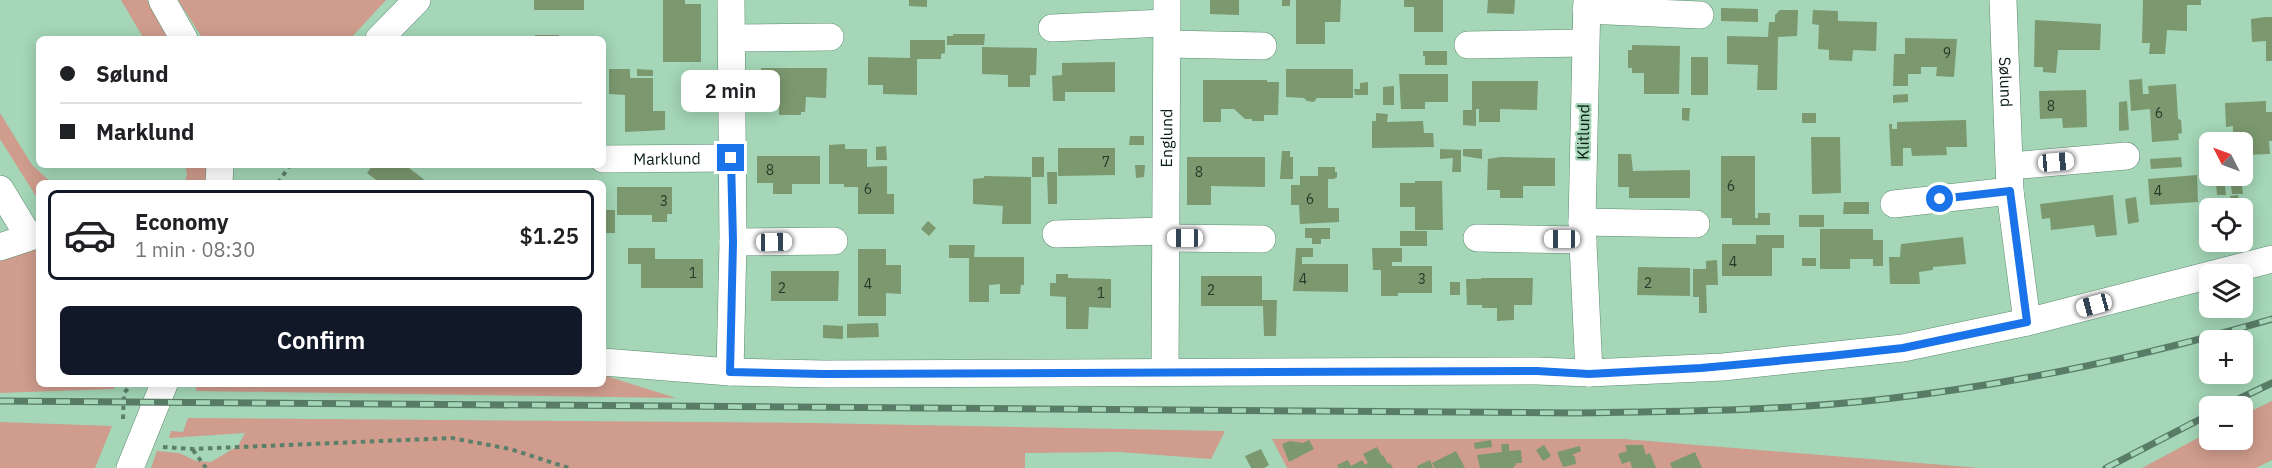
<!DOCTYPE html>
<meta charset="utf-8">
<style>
body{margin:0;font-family:"IBM Plex Sans",sans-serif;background:#f2f2f2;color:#202124;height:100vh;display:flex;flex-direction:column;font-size:22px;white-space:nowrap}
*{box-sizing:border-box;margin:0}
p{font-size:20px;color:#757577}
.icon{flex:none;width:33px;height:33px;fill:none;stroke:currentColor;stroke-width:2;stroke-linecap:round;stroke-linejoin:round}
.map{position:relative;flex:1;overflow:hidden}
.drawer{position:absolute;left:36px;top:180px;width:570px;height:207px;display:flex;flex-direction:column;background:#fff;border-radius:9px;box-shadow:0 3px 15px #0003}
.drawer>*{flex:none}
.hud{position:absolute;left:36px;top:36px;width:570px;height:132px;border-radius:9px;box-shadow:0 3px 15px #0003;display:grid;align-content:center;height:132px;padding:0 24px;background:#fff}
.needle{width:39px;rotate:312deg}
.buttons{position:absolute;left:2199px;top:132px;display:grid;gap:12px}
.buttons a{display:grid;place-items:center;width:54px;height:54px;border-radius:9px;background:#fff;box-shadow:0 3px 15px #0003;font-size:30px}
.end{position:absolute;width:27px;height:27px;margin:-14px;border:8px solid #1a73e8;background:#fff;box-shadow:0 0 0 3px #fff}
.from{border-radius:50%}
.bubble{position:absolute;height:42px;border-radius:9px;background:#fff;box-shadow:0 3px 15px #0003;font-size:20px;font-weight:600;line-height:42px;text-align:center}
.car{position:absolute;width:18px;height:36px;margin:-18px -9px;border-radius:8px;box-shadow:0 0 4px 2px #0007;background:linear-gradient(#fff 24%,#345 0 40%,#fff 0 76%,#345 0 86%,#fff 0)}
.hud b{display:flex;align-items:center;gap:21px;height:57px;font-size:22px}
.hud b+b{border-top:2px solid #e0e0e0}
.hud i{width:15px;height:15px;background:#202124}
ul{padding:10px 0 0;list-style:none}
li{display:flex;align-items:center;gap:18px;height:90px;margin:0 12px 9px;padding:0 12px;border:3px solid transparent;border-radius:9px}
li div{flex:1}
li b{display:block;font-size:22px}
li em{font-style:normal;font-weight:600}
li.current{border-color:#111827}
li>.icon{width:54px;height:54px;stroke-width:1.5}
.button{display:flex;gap:12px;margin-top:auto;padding:12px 24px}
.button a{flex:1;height:69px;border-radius:9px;background:#111827;color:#fff;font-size:24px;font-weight:600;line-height:69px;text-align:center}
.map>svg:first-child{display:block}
.green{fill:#cf9c8d}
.building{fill:#7b986f}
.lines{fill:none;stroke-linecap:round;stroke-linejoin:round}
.minor-casing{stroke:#5c8b6e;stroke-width:28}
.path{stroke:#5b7f69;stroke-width:4;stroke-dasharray:4.5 4.5;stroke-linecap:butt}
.minor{stroke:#fff;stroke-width:27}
.rail-casing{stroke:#597c67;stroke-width:7}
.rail{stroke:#a4d6b7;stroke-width:4.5;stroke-dasharray:14;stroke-linecap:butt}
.route{stroke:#1a73e8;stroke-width:8}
.labels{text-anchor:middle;stroke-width:4.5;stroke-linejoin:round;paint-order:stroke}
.number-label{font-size:14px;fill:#263c2a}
.street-label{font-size:16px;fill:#0a1e13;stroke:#a4d6b7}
</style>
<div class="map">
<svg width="2272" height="468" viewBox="0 0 2272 468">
<rect width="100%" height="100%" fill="#a4d6b7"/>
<g class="green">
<path d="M121,0H147L170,39H144Z"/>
<path d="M178,0H386L350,39H203Z"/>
<path d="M0,113L32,165L52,183H39V201L0,139Z"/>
<path d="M185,165H207L209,183H185L187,174Z"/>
<path d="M39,249V384H118L113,389L0,393V260Z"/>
<path d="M603,375L676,398L196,391V384H603Z"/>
<path d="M2272,401V460L2256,468H2142L2209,432L2210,440H2242L2243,415Z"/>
<path d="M188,418L813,423L1225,431L1211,459L1120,452L1025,453V468H151L157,451L179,453L196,461L211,462L238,446L245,433L169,438L171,431L183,432Z"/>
<path d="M0,422L112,426L95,468H0Z"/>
<path d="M1272,439H1624L1980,468H1287Z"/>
</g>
<g class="building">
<rect x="534" y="0" width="50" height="10"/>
<path d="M663,0H685V4H701V62H663Z"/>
<path d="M909,0H927V7L909,6Z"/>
<path d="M1210,0H1239V15L1210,14Z"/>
<rect x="1282" y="0" width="8" height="6"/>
<path d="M1296,0H1341L1340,22H1325V44H1296Z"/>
<path d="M1404,0H1443V32H1414V7H1404Z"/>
<path d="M1488,0H1515L1514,14L1487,13Z"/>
<path d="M2143,0H2201V5H2187V31L2167,30L2165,54H2149L2150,43H2142Z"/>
<path d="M1721,8L1758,9V22L1721,21Z"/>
<path d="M1780,10H1798L1797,36L1778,37L1777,90H1757L1758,65L1727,64V36L1768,37L1769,22H1775V15Z"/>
<path d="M1813,10L1838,11V21L1877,22L1876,51L1853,50L1852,61L1829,60V50L1818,49L1819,25L1812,24Z"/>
<path d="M2265,17H2272V61H2266V41L2252,42L2251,19Z"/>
<path d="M2035,20L2101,24L2100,50H2058L2056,73L2043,72V67H2034Z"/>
<path d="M953,34H985L984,45H947V36H953Z"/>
<rect x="535" y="35" width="24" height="4"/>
<path d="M1905,38L1957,39L1954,77L1936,76L1937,67H1921V74H1908V86H1893L1894,54H1905Z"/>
<path d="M910,40H945V53L941,54V59H917V95L883,94V85H868V57L910,58Z"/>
<path d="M1632,45L1680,46L1679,94H1644V73H1632V68H1628V50H1632Z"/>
<path d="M982,47L1037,48L1036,75H1030V87H1008V75L982,74Z"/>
<path d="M1423,51H1447V65H1425V56H1423Z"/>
<rect x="1691" y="57" width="17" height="38"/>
<path d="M1115,62V92H1065V101H1053L1052,76L1062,75V63Z"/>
<path d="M761,68H827L826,98L806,97L805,112H801V115H779V97H761Z"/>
<path d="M609,69H630V78H653V111H665V130L625,132V95L609,94Z"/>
<path d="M637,69L653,70V76H637Z"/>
<path d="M1286,69H1353V98H1317L1314,102L1307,101L1304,98L1286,97Z"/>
<path d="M1399,74H1448V102H1425V109H1401Z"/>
<path d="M2142,79L2143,94H2149L2148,86L2176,84L2178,119L2181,120L2182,133L2178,134L2179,140L2152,142L2150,109L2131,111L2129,80Z"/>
<path d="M1203,80H1267V82H1279L1278,115H1264V121H1252V119H1245L1234,109H1221V122H1203Z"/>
<path d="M1472,81H1538L1537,110L1500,109V122H1479V109H1476V126L1463,125V110H1472Z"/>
<path d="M1368,82V95H1355L1354,89H1360V83Z"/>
<path d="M1394,86V105H1383V87Z"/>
<path d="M2086,90L2087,127L2063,128L2062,118L2040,119L2039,91Z"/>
<path d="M1908,94V102L1893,103V95Z"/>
<path d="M2127,101L2129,130L2119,131V102Z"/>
<path d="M2266,101V112H2272V141H2269L2270,154L2242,155V142H2240V135L2233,136V126L2226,127L2225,103Z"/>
<path d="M1682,108H1690L1689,121L1682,120Z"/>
<path d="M1376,113L1388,114L1387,122L1423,121L1424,133H1433L1434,147L1372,148V121H1376Z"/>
<rect x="1802" y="113" width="14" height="10"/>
<path d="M1966,120L1967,147H1946L1947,155L1912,156L1911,148H1903V166H1891L1889,124H1892V129H1897V122Z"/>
<path d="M1130,136H1144V145H1129Z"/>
<path d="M1811,137H1840L1841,193L1812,194Z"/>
<path d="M845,144V149H867V167L887,166V194H894V214H858V187H844V184H829V145Z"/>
<path d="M886,146L887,160H876V147Z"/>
<path d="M1058,148H1115V175L1058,176Z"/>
<path d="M1440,149L1461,150V172H1452L1453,158L1440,159Z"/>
<path d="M1463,149H1482V159L1463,156Z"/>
<path d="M1282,151H1290V157H1293V179H1280Z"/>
<path d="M1618,154H1631L1633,171L1690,170V198H1629V187H1618Z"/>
<path d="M757,156H820V184H792V194H773V183H757Z"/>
<path d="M1721,156H1755V218H1758V213H1770V225H1732V218H1721Z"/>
<rect x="1032" y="157" width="12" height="20"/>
<path d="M1187,157H1265V187L1211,186V205H1187Z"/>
<path d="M1500,157L1555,158V186H1523V198H1500V190H1487L1488,159Z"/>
<path d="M2181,157L2182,167L2151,169L2150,159Z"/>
<path d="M373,165H405L426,181L425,183H380L367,173Z"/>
<path d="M1135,165H1145L1144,177L1136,178Z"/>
<path d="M1318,167H1335V172H1337V177L1334,179H1328V208H1339V222L1300,224L1299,205H1291V185H1300V176H1318Z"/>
<path d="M1047,172H1057V204H1048Z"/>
<path d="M2197,175L2198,202L2150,205L2148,179Z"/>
<path d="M984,176L1031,177V224H1002L1003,206L973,204V179L984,178Z"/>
<path d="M2209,176H2224L2226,195H2217L2216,184L2210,185Z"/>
<path d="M1415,181H1442L1443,230H1415V207H1400V183H1415Z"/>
<path d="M2242,185L2243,194H2232L2231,186Z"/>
<path d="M617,187H672V214H667V222H652V215H617Z"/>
<path d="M2113,195L2117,235L2096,237L2094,225L2051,230L2050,218L2042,219L2040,204Z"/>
<path d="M2238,195L2240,208H2232L2230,196Z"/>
<path d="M2136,197L2139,222L2128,224L2125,199Z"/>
<path d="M1844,202H1869V214H1843Z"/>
<path d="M605,210H615V233H606Z"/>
<rect x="1799" y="215" width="25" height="12"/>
<path d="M928,221L936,228L929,236L921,229Z"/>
<path d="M1305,228H1330V239H1321V244H1312V238H1305Z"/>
<path d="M1820,229H1873V240H1883V266H1873V259H1850V269H1820Z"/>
<rect x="1400" y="231" width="27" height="15"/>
<path d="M1756,235H1784V248H1772V276H1722V244H1756Z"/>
<path d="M1963,237L1966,264L1933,267V270L1919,272L1920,284H1890L1889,257H1900L1901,244Z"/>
<path d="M949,245H975L974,257H1024V285H1021L1020,294H1000V284L989,285V302H969V258H949Z"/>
<path d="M628,248H655V259H703V288H641V264H628Z"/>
<path d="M1296,248H1313V257H1302V264H1348V292L1293,291Z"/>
<path d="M1372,248H1402V262H1392V266H1432V293H1398V296H1381V270H1373Z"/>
<path d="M858,249H886V265H901V294L886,293V316H858Z"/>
<rect x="1802" y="258" width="14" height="8"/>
<path d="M1717,260L1718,285H1706L1707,313H1699V297H1693V269H1706V261Z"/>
<path d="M1638,267L1690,268V296L1637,295Z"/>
<path d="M771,271H839L838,301H771Z"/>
<path d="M1056,274H1068V278L1111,279V308L1089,307L1088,329H1066V297L1050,296V283H1056Z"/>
<path d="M1201,276H1262V300H1277L1276,336H1264L1263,306H1201Z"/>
<path d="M1481,278H1533L1532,305H1514V320L1497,321V308H1482V305H1467L1466,279H1481Z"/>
<rect x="1450" y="282" width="10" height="13"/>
<path d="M878,323L879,337L847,338V324Z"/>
<path d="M823,325L843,326V339L823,338Z"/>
<path d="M1309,440L1314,449L1289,462L1282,444L1290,441L1303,443Z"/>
<path d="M1491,440L1492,447L1475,449L1474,443Z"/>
<path d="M1501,444H1509V451L1521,450L1522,463H1517L1513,468H1480L1477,455L1502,452Z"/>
<path d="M1544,445L1551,456L1543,461L1536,450Z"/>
<path d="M1625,445H1643L1646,455L1650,453L1656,468H1632L1630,461L1622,464L1618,454L1627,451Z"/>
<path d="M1580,446L1581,451L1572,455L1575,457L1576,464L1563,467L1557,452Z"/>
<path d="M1377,447L1382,456L1383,455L1388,464L1390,463L1393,468H1339L1337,465L1348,460L1351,466L1362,460L1365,465L1368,463L1363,454Z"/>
<path d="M1261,449L1269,465L1264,468H1251L1245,456Z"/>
<path d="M1456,451L1465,468H1435L1432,463Z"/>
<path d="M1695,452L1702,468H1672L1670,463Z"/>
<path d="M1430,460L1433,468H1418L1417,466Z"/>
</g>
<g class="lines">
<g class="minor-casing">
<g id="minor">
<path d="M162,0L184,39"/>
<path d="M1587,0L1582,222L1589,373"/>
<path id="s1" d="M2003,0L2010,191L2027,322"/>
<path d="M1586,10L1700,15"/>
<path d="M1052,28L1166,23"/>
<path d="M732,38L830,37"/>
<path d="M379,39L417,0"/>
<path d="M1168,44L1263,46"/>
<path d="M1468,45L1584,43"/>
<path id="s2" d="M603,159L731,158"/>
<path d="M2010,166L2126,156"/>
<path d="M219,183L220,165"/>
<path d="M0,189L29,237"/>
<path d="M1894,204L2010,191"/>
<path d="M1582,222L1696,224"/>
<path d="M1056,234L1164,231"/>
<path d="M1166,238L1262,239"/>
<path d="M1477,238L1583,240"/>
<path d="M733,242L834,241"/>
<path d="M0,247L39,234"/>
<path d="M603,362L730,372L824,374L1537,371L1589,373L1723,367L1903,348L2027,322L2272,259"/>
<path d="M730,372L733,242L731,0"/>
<path id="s3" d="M1165,372L1167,0"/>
<path d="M130,468L164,384"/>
</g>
</g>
<g class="path">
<path d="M278,183L290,165"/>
<path d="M123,419L124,393L132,384"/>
<path d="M163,447L193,449L452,438L510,449L569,468"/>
<path d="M193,450L206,468"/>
</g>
<use href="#minor" class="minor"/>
<g class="rail-casing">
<g id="rail">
<path d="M0,401L1576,413C1679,411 1782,411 1885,399C2016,384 2145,356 2272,319"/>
<path d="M2224,406L2272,383"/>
<path d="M2106,468L2210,414"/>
</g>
</g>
<use href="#rail" class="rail"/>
</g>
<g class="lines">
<path class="route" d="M731,158L733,242L730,372L824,374L1537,371L1589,374L1701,368L1830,356L1903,348L2027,322L2010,191L1940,199"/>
</g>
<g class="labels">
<g class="number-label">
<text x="1947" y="58">9</text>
<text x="2051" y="111">8</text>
<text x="2159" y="118">6</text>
<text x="1106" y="167">7</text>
<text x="770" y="175">8</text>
<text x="1199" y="177">8</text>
<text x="1731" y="191">6</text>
<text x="868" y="194">6</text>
<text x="2158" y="196">4</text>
<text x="1310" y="204">6</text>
<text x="664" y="206">3</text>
<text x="1733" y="267">4</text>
<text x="693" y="278">1</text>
<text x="1303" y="284">4</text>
<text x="1422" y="284">3</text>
<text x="1648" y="288">2</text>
<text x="868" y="289">4</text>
<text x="782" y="293">2</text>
<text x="1211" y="295">2</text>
<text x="1101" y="298">1</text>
</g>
<g class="street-label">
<text dy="6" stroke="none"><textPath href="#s1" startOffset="82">Sølund</textPath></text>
<text transform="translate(1583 132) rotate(-89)" y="6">Klitlund</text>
<text dy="6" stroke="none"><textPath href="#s3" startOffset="234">Englund</textPath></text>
<text dy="6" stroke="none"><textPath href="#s2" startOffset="64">Marklund</textPath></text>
</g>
</g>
</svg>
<div class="buttons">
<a><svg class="needle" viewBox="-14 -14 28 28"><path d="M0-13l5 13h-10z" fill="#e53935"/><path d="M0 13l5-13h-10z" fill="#757577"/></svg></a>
<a><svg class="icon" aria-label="locate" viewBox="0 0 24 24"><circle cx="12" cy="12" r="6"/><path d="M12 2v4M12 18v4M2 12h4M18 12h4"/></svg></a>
<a><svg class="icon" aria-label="layers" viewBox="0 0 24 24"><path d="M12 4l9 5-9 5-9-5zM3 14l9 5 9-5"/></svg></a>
<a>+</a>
<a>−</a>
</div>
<i class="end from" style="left:1940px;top:199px"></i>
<i class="end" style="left:731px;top:158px"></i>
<div class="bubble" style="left:681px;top:70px;width:99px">2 min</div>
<i class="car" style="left:2056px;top:162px;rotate:85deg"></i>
<i class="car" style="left:1185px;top:238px;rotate:270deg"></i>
<i class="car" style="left:1562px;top:239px;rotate:270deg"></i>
<i class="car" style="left:774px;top:242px;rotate:89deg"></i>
<i class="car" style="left:2094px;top:305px;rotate:255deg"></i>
<div class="hud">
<b><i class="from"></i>Sølund</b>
<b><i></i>Marklund</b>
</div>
<section class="drawer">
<ul>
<li class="current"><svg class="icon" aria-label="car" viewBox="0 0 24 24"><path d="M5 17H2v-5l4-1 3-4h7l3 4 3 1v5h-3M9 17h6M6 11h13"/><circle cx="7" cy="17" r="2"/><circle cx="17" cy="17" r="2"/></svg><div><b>Economy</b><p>1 min · 08:30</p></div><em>$1.25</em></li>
</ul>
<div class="button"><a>Confirm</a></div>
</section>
</div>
